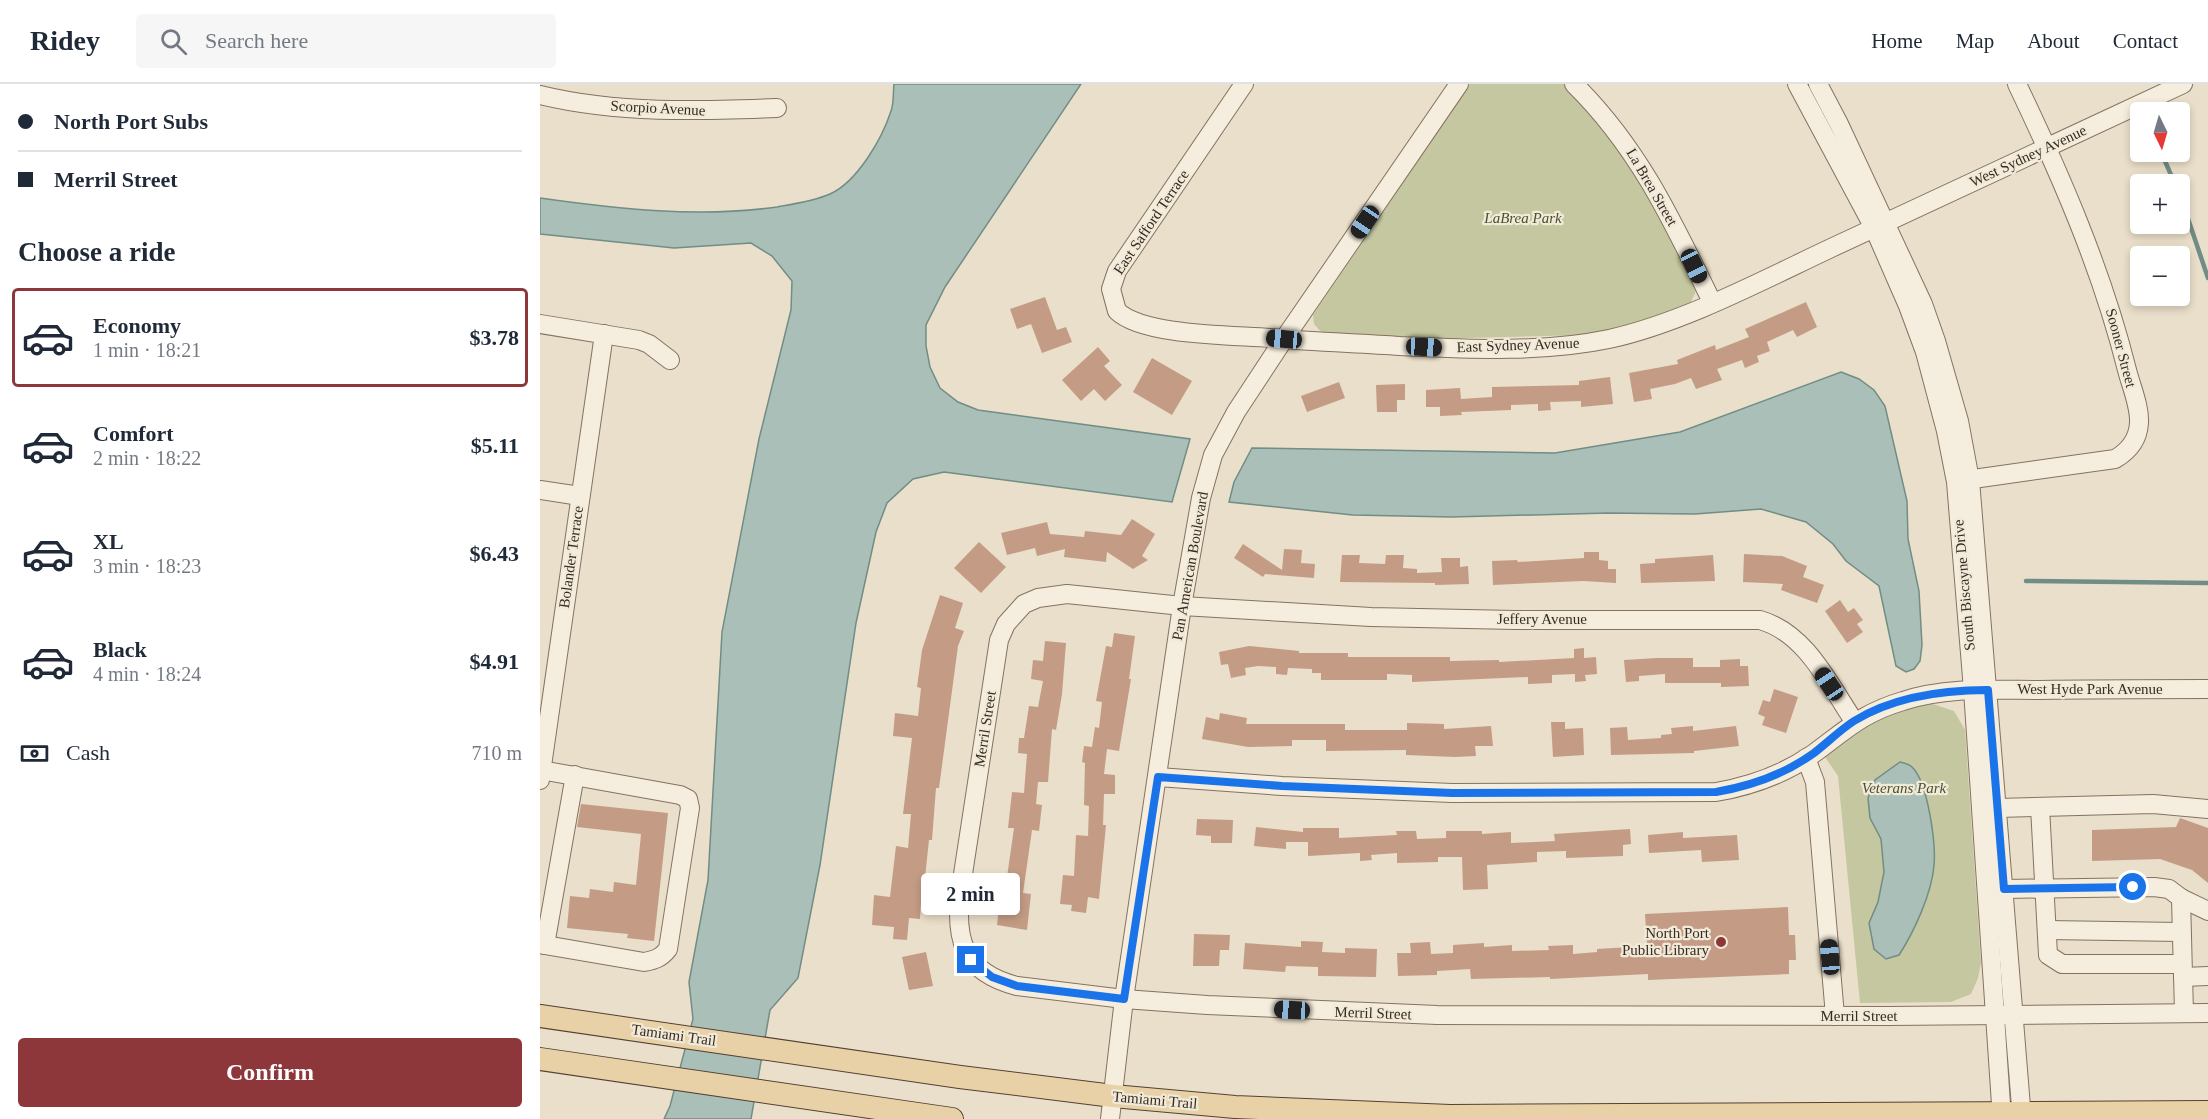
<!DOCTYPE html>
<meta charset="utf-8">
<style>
body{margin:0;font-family:"Times New Roman",serif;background:#f6f6f7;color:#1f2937;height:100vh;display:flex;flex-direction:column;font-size:22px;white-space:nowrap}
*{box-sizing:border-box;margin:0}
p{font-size:20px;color:#747a83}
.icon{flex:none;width:33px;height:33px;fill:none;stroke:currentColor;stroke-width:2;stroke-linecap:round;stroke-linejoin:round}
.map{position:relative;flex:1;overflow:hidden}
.details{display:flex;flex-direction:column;background:#fff;width:540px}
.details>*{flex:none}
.guide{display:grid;align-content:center;height:132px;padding:0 18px;background:#fff}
.needle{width:39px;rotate:175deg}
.fabs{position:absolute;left:1590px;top:18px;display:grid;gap:12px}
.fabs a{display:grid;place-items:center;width:60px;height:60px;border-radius:6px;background:#fff;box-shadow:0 3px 9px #0003;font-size:30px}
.end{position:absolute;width:27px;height:27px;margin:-14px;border:8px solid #1a73e8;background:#fff;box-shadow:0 0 0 3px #fff}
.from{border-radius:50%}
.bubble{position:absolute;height:42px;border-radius:6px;background:#fff;box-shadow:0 3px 9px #0003;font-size:20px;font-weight:800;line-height:42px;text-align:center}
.car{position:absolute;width:18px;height:36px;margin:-18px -9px;border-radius:8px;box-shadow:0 0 4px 2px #0007;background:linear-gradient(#222 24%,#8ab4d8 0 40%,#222 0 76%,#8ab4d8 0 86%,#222 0)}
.guide b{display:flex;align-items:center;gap:21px;height:57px;font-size:22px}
.guide b+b{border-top:2px solid #e0e1e3}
.guide i{width:15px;height:15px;background:#1f2937}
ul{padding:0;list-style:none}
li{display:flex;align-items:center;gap:18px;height:99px;margin:0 12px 9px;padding:0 6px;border:3px solid transparent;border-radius:6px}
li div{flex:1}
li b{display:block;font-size:22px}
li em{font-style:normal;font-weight:800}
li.current{border-color:#8d373b}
li>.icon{width:54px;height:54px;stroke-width:1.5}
h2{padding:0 18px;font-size:27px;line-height:72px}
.pay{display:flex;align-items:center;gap:15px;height:66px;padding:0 18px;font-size:22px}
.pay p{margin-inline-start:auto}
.primary-button{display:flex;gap:12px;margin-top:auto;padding:12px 18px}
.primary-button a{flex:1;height:69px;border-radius:6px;background:#8d373b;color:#fff;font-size:24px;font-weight:800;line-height:69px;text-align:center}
header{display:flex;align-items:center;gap:36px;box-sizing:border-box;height:84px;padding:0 30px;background:#fff;border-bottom:2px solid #e0e1e3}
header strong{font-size:28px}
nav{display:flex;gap:33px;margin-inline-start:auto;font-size:21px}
.search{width:420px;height:54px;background:#f6f6f7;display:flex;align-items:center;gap:15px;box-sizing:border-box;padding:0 21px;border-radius:6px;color:#747a83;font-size:22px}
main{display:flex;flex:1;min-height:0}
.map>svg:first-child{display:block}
.green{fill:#c4c79f}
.water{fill:#aabfb8;stroke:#718d85;stroke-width:1.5}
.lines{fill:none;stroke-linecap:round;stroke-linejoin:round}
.stream{stroke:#718d85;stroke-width:4.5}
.building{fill:#c49c85}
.minor-casing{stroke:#857261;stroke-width:20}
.major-casing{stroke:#534134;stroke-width:24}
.minor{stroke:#f5eddd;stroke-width:18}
.major{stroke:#e8d1a7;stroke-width:22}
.route{stroke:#1a73e8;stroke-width:8}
.poi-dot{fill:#8d373b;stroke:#f2ead9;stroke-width:2}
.labels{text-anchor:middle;stroke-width:4.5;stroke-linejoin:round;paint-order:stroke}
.street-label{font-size:15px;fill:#372b22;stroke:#f2ead9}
.park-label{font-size:15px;font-style:italic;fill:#49512b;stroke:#f2ead9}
.poi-label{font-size:15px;fill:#372b22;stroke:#f2ead9;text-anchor:end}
</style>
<header>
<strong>Ridey</strong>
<div class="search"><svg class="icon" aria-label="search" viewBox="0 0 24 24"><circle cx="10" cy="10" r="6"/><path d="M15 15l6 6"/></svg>Search here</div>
<nav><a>Home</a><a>Map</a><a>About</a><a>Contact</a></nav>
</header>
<main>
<section class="details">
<div class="guide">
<b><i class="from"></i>North Port Subs</b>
<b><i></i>Merril Street</b>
</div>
<h2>Choose a ride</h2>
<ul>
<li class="current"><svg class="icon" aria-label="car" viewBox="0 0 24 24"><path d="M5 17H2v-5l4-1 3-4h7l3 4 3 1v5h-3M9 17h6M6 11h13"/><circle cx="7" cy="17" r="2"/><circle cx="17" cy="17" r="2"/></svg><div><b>Economy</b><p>1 min · 18:21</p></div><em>$3.78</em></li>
<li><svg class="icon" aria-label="car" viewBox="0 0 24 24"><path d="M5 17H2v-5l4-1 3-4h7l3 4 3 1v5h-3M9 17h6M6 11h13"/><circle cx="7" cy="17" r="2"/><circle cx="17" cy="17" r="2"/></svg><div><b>Comfort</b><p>2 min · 18:22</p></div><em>$5.11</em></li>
<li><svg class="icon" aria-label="car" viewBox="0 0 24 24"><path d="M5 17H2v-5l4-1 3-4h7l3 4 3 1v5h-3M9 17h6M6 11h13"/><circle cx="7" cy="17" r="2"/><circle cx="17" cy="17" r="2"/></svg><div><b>XL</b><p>3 min · 18:23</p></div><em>$6.43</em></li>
<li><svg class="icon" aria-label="car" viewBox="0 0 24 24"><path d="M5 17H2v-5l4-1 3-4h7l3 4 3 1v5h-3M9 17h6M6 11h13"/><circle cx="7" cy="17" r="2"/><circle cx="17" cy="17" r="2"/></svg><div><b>Black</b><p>4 min · 18:24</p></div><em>$4.91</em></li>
</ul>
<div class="pay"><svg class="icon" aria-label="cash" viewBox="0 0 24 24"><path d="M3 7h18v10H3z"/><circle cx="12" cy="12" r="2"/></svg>Cash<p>710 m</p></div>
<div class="primary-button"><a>Confirm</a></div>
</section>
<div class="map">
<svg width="1668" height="1035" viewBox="0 0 1668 1035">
<rect width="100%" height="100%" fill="#eadfca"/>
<g class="green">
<path d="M930,0H1024L1072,51L1108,104L1155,200L1156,207L1150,220L1102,238L1045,251L881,255L783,250L774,240L773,231Z"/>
<path d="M1390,619L1414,627L1425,646L1441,879L1438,894L1431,910L1411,918L1320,919L1298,692L1285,673C1321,642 1343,629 1390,619Z"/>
</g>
<g class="water">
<path d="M354,0H541L405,203L386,241V262L390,283L400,304L418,318L438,326L650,355L632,418L404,388L373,395L347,419L336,448L316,539L280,781L258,894L230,926L211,1035H124L130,1022L153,935L149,898L168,796L182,548L219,355L251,226L252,197L232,172L211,159L134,164L0,150V114C78,125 158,134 237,123C254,120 274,117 290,110C317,98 342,55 351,27C354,19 353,9 354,0Z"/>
<path d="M1301,288L1319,295L1334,306L1345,322L1367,417L1368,455L1379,507L1382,561L1380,577L1374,585L1366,588L1356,582L1339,502L1306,477L1293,460L1266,438L1221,425L1155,430L1068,429L911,433L813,431L689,418L694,398L712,364L1015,369L1140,348Z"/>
<path d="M1360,678C1364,679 1369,680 1372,683C1388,698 1396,760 1394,781C1392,809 1374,848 1359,871L1346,875L1334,865L1329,839L1338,818L1344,788L1341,755L1330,734L1328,714L1335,696Z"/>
</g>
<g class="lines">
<g class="stream">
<path d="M1621,68L1635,100"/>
<path d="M1640,111L1668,194"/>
<path d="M1486,497L1668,499"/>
</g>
</g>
<g class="building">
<path d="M505,213L517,246L526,243L532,258L502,269L491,240L477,245L470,225Z"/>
<path d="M1266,218L1277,243L1257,253L1253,246L1227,258L1230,267L1217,272L1219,278L1205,284L1202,276L1177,285L1182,296L1156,305L1151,294L1135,300L1110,305L1112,315L1094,318L1089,289L1138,280L1137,276L1175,261L1176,266L1209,253L1205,245Z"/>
<path d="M558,263L570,277L564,282L582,301L565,317L554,305L541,317L522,296Z"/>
<path d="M612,274L652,297L632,331L593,308Z"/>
<path d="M1070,293L1073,320L1041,323V317L1010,318L1011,326L998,327V320L971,321V326L921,328L922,331L900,332V323H886V306L920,304L921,315L952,313V303L1039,301V297Z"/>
<path d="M799,298L805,314L767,328L761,312Z"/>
<path d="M865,300V316H857V328H837L836,301Z"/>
<path d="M592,435L615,450L602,472L608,476L593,485L567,468L566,478L524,473L525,465L497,472L495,464L467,471L461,449L507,438L510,450L544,453L545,447L581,451Z"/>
<path d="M439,458L466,483L441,509L414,484Z"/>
<path d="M703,460L742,486L744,465L762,466L761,479L775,480L774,494L725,490L723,493L694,474Z"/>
<path d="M1044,468H1059V476L1068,477V485H1076V499L1043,497L953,501L952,477L977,476L978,478L1044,474Z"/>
<path d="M1204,470L1242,472L1267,482L1263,493L1284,501L1277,519L1241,506L1243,500L1203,498Z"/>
<path d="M802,471H820L819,479L845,480L846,471H864L863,484L877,485V489L902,488L901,474H920V483L928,482L929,500L895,501V499L800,498Z"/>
<path d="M1173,471L1175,497L1101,499L1100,480L1115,479V475Z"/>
<path d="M400,511L423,519L415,544L424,547L418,562L399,704H396L392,756H389L384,803H382L380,835L369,834L367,856L353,855L354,843L332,841L334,811L350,813L356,762L368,764L371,730H363L372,654L353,652L355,629L378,632L381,604L377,603L382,566Z"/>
<path d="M1300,516L1308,528L1314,524L1323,536L1317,540L1323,548L1307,559L1285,527Z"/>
<path d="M574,549L595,552L589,595H591L579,667L567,665L564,690L575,691V710H564L563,741H566L559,815L548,813L546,829L531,827L532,821L520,820L523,791L534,792L536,751L548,752L549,722L544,721L545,679L542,678L544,662L552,663L555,643L559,644L562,618L556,617L566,562L572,563Z"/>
<path d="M505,557L526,559L522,610L516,646L512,645L508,698H498L496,720L502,721L499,747L492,746L483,809L491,810L487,846L457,841L461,806L465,807L474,744H468L472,708L484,709L487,670L478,669L479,654H484L489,622L498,623L503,597L491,595L493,576L503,577Z"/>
<path d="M709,562L759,567V569H808V573H910V577L959,576V578L1034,574V565L1044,564V574L1056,573L1057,590L1045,591L1046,597L1035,598V590L1012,591V599L988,600V593L872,598V591L847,590V596H781V589H772V585L748,584L747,591L736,590V583L718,582L705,584L706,591L691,594L688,580L681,581L679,568Z"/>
<path d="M1117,574H1153V583H1180V576L1200,575V582H1208L1209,602L1181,603V599H1125V590L1099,592V597L1086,598L1084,576Z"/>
<path d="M1234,605L1258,613L1246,649L1222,641L1225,633L1218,630L1223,616L1230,618Z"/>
<path d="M680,629L707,634L706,640H805V646H867V639L904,640V645L951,642L953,662H935L936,672L915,673L866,671V666L786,667V656H752V662L708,663L662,655L666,633L679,636Z"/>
<path d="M1011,638H1025V645L1043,644L1044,671L1013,673Z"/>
<path d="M1153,642V647L1196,642L1199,662L1154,667V669L1071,671L1070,644L1087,643L1088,656L1121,654V651L1132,650L1131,644Z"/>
<path d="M41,720L128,729L114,857L87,854L88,850L27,844L30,812L49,814L50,805L73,808L74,798L96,801L101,750L37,743Z"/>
<path d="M1640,734L1668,744V799L1652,786L1620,775L1552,777V746L1636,743Z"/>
<path d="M657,735L693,736L692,759H671V752L656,751Z"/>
<path d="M716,743L763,748V744H799V754L857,751L856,747H876L877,755L906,754V747H942V750L971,748V759L1015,757L1014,750L1090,745L1091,760L1083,761V772L1026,774V767L997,768V778L947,781L948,805L923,806L922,773H898V778L857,779V769L831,771L832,776L820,777V769L768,772V758H746V765L714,762Z"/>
<path d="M1143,748V754L1197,751L1199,776L1162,778L1161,766L1109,769L1108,751Z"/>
<path d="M1248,823L1249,851H1255L1256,876H1249V890L1108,896V890L1010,895V893L931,895L930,885L897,887V891L858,892L857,869H871L870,859L890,858L891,870L913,869V861L944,859V863L972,861V867L1009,866L1008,862L1033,861V870L1057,868V865L1107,862L1105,830Z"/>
<path d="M654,850L690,851L689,866H680L679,882H653Z"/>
<path d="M761,857L783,858L782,868L805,869V864L837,865L836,893L778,892V883L746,882L745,888L703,885L705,859L761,863Z"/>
<path d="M386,868L393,902L369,906L362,873Z"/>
</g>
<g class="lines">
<g class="minor-casing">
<g id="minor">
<path d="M704,0L577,187L571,205L577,227C603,252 693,251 730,254C774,258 817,259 860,262C929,265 1002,269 1069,255C1142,239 1221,197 1289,165C1407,110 1525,55 1643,0"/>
<path d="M1034,0C1099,64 1133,138 1172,218"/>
<path d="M1257,0L1334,144L1368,222L1385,268L1406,347L1416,398L1433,606L1462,1035"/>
<path d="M1278,0L1299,40L1383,220L1396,257L1419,337L1430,396L1482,1035"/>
<path d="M0,11C78,30 158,27 237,24"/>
<path d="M0,240L99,256L109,260L130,276"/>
<path d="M1419,397L1575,375C1589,367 1598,356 1599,339C1600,322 1591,302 1587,286C1562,186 1521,92 1477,0"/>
<path d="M0,406L40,412"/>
<path d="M1314,637C1289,600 1266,549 1220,536H975L831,533L642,522L527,510L498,514L484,520L466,540L459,556L421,803C414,854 422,888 477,902L584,915L667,921L897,931L1347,932L1668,929"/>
<path d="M1266,674L1275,698L1295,932"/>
<path d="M618,693L742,702L912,709L1176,708C1211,702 1244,690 1273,670C1306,646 1322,629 1363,617C1406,603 1453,606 1499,606C1555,605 1612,605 1668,605"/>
<path d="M0,696L64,250"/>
<path d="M1500,723L1508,871L1522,880H1642"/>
<path d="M1458,724L1613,720L1668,725"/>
<path d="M1464,805L1614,803L1629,805L1641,814L1644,929"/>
<path d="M1641,814L1668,827"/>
<path d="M1507,846L1641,848"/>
<path d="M0,860L104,878C115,876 121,874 128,865L150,724L148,715L140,711L1,686"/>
<path d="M5,861L35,691"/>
<path d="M1643,893L1668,892"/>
<path d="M570,1035L584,915L642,522L661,414L673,371L696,328L744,255L919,0"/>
</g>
</g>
<g class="major-casing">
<g id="major">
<path d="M0,932L420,993L573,1012L695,1023L910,1032L1668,1028"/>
<path d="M0,975L412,1035"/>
</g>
</g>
<use href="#minor" class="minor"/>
<use href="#major" class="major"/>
</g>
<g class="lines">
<path class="route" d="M431,876L452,893L477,902L584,915L618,693L742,702L912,709L1176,708C1211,702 1245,690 1274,669C1287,659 1300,646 1314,637C1353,613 1403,606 1448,606L1464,805L1593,803"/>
</g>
<circle class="poi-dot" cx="1181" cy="858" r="6"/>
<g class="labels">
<g class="street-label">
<text transform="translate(118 24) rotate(3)" y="5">Scorpio Avenue</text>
<text transform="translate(1488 72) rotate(-25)" y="5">West Sydney Avenue</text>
<text transform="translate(1112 103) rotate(60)" y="5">La Brea Street</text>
<text transform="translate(611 138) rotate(-56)" y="5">East Safford Terrace</text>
<text transform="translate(978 261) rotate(-2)" y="5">East Sydney Avenue</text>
<text transform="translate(1581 264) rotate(75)" y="5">Sooner Street</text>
<text transform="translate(31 473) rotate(-82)" y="5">Bolander Terrace</text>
<text transform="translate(650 482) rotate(-80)" y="5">Pan American Boulevard</text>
<text transform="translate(1424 501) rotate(-95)" y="5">South Biscayne Drive</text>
<text x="1002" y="540">Jeffery Avenue</text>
<text x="1550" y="610">West Hyde Park Avenue</text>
<text transform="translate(445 645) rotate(-81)" y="5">Merril Street</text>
<text transform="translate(833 929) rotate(2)" y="5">Merril Street</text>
<text x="1319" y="937">Merril Street</text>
<text transform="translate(134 951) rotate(8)" y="5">Tamiami Trail</text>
<text transform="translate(615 1016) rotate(5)" y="5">Tamiami Trail</text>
</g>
<g class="park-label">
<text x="983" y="139">LaBrea Park</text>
<text x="1364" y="709">Veterans Park</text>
</g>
<g class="poi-label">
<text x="1169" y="854">North Port<tspan x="1169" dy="17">Public Library</tspan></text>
</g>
</g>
</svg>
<div class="fabs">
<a><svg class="needle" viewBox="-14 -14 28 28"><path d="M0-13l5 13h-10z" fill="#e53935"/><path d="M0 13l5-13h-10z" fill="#747a83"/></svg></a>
<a>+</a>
<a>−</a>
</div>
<i class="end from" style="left:1593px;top:803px"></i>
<i class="end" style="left:431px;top:876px"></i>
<div class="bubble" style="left:381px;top:789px;width:99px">2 min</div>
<i class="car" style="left:825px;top:138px;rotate:214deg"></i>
<i class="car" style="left:1154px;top:182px;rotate:154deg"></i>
<i class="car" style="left:744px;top:255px;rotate:275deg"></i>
<i class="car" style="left:884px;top:263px;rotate:93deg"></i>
<i class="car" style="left:1289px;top:600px;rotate:326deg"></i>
<i class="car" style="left:1290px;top:873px;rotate:355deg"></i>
<i class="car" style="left:752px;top:926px;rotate:273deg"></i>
</div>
</main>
